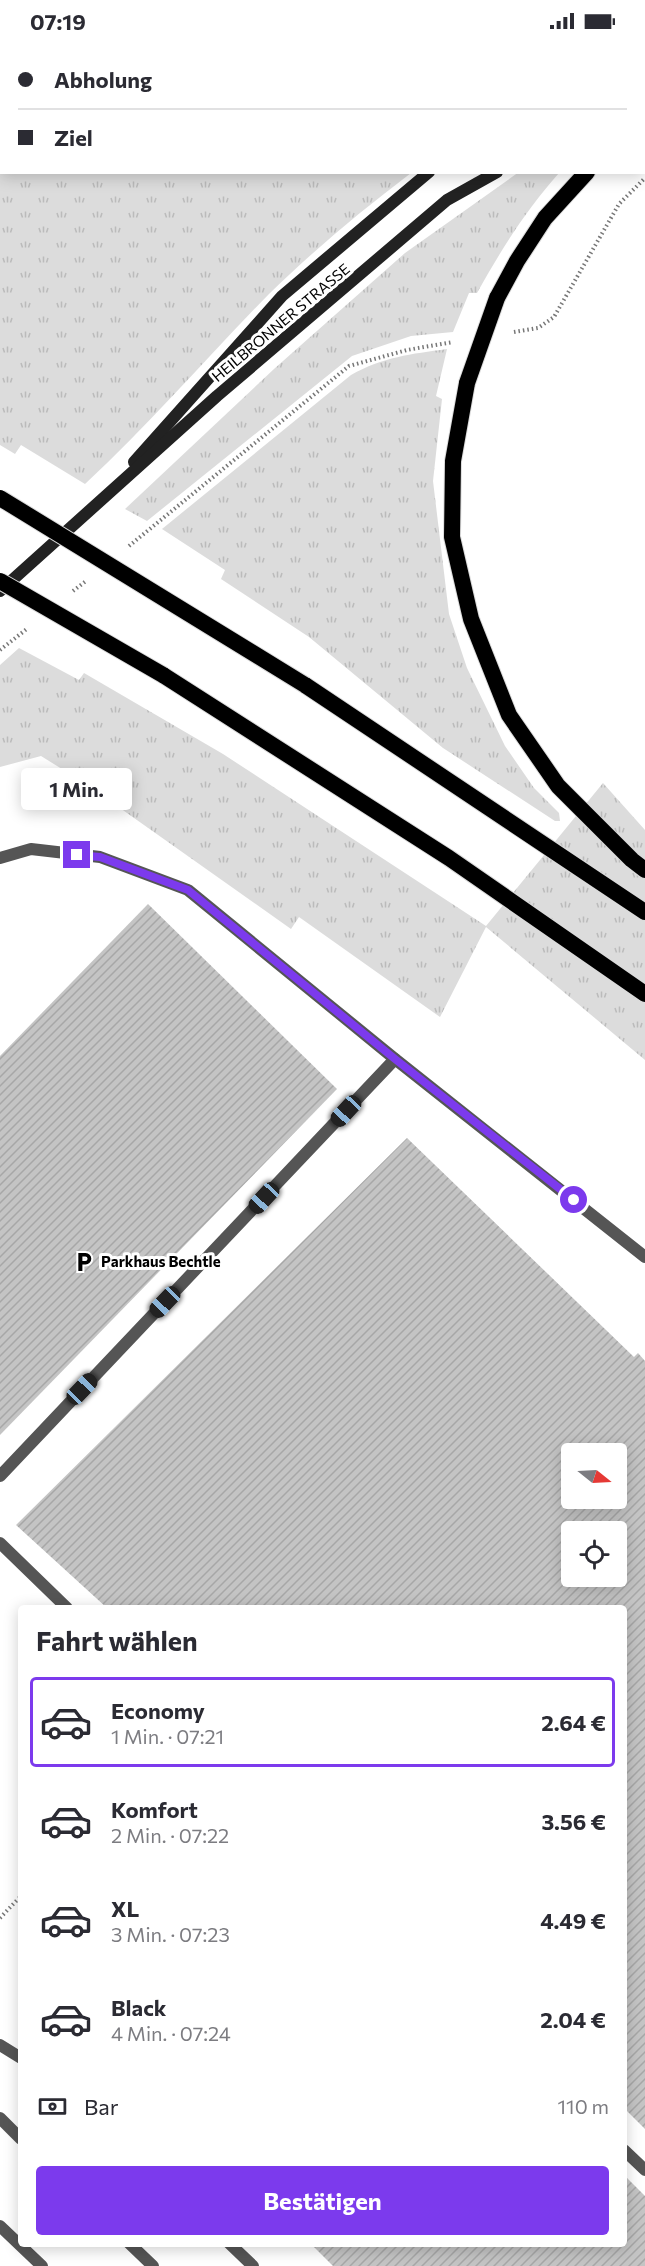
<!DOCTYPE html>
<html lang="de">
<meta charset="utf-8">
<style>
body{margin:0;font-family:Commissioner,sans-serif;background:#f7f7f7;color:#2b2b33;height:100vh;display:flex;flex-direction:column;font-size:22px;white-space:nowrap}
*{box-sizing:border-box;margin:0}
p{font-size:20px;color:#7c7c81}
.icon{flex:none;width:33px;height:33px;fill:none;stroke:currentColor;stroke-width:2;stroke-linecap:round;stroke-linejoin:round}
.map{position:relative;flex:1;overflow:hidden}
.drawer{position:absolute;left:18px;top:1563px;width:609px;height:642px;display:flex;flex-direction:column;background:#fff;border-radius:6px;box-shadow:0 3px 15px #0003}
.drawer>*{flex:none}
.banner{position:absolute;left:0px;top:0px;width:645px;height:132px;box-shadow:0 3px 15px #0003;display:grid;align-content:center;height:132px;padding:0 18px;background:#fff}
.needle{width:39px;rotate:108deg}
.fabs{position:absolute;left:561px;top:1401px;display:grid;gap:12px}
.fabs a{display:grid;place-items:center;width:66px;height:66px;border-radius:6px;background:#fff;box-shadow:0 3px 15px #0003;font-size:30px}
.end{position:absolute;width:27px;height:27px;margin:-14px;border:8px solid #7c3aed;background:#fff;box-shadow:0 0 0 3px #fff}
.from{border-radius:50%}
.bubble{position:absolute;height:42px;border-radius:6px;background:#fff;box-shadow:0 3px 15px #0003;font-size:20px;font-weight:700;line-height:42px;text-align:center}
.car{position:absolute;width:18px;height:36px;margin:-18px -9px;border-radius:8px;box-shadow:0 0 4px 2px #0007;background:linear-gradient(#222 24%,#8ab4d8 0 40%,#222 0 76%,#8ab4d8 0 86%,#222 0)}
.banner b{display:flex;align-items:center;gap:21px;height:57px;font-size:22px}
.banner b+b{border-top:2px solid #e1e1e2}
.banner i{width:15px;height:15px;background:#2b2b33}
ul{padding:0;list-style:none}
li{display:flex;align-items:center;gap:18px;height:90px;margin:0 12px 9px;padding:0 6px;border:3px solid transparent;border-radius:6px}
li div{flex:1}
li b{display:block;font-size:22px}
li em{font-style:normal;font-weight:700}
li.active{border-color:#7c3aed}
li>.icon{width:54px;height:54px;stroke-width:1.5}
h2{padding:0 18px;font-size:27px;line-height:72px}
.pay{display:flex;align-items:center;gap:15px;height:66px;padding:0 18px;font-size:22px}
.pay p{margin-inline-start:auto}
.button{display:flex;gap:12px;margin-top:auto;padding:12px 18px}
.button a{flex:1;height:69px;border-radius:6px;background:#7c3aed;color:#fff;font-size:24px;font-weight:700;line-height:69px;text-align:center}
.status{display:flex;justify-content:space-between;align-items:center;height:42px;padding:0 30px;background:#fff;direction:ltr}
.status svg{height:16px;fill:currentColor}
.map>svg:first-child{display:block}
.grass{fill:url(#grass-tufts)}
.building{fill:url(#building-hatch);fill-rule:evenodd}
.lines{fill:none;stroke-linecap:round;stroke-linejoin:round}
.trunk-casing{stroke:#dbdbdb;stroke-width:18}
.path{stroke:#777;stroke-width:4;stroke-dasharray:1.5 3;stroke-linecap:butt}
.service{stroke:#555;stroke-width:12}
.minor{stroke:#555;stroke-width:12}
.secondary{stroke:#222;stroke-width:12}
.trunk{stroke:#000;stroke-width:16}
.trunk-bridge-casing{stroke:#dbdbdb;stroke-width:18;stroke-linecap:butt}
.trunk-bridge{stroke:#000;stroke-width:16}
.route{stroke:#7c3aed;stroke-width:8}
.labels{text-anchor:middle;stroke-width:6;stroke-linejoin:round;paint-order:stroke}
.street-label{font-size:15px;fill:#000;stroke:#fff}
.poi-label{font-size:15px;font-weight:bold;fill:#000;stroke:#fff;text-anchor:start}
</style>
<div class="status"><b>07:19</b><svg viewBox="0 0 49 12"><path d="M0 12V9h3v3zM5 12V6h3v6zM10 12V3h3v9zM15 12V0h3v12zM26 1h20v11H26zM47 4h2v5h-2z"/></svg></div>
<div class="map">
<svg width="645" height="2224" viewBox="0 0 645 2224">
<defs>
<pattern id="grass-tufts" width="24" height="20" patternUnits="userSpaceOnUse" patternTransform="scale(1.5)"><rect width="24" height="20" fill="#dcdcdc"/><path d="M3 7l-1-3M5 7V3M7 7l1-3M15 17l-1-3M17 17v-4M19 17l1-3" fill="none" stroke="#bbb"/></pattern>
<pattern id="building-hatch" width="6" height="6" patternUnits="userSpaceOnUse" patternTransform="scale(1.5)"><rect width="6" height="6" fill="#c4c4c4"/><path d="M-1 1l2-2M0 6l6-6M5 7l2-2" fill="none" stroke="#a7a7a7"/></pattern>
</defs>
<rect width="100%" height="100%" fill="#fff"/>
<g class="grass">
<path d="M0,113L2,130L411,131C361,169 314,208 269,252C207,315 150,382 85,442L21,403L15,412L0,403Z"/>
<path d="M519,130L559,131C526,168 501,208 477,251H469L453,290L411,294L352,314L147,479L125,467L274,327L405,211Z"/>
<path d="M447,307L436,354L442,357L433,439L449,572L467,626L505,704L534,746L559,771L560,779H555L443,706L309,595L221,537L225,528L162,487L351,333C383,315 411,312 447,307Z"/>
<path d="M19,606L79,638L84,631L223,712L486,884L603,741L645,788V1018L486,885L440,975L299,875L291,887L86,742L41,714L0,725V623Z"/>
</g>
<g class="building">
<path d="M148,862L337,1047L0,1393V1014Z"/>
<path d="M407,1096L634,1315L638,1311L645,1319V2087L624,2066V1566H107L16,1483ZM572,1412H616V1456H572ZM572,1490H616V1534H572Z"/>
<path d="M624,2133L645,2154V2224H333L311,2202H624Z"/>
</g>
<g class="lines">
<g class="trunk-casing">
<g id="trunk">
<path d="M644,83L645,81"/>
<path d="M497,256L517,219L545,176L587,130"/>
<path d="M467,341L453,419L452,495L471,577L509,673L558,744L632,818L645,828"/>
<path d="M163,633L449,816L645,952"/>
<path d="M305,643L645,870"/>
</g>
</g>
<g class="path">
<path d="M514,290L538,286L554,275L619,162L645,136"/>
<path d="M129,504L349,324L407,308L453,300"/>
<path d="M73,549L86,539"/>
<path d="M0,608L28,586"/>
<path d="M0,1876L21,1854"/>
</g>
<g class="service">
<path d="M417,0L425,2"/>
<path d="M0,816L31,807L100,815L188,848L395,1017L645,1215"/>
<path d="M0,1434L395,1017"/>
<path d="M0,1501L67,1566"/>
<path d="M0,2003L21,2016"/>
<path d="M624,2108L645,2128"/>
<path d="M230,2202L253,2224"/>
</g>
<g class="minor">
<path d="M0,2076L21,2097"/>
<path d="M0,2184L42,2224"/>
<path d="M130,2202L153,2224"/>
</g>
<g class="secondary">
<path d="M644,23L645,22"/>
<path d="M644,53H645"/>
<path d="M134,420L282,254L429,130"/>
<path d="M0,549L217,354L447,158L497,130"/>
</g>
<use href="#trunk" class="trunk"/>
<g class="trunk-bridge-casing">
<g id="trunk-bridge">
<path d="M467,341L497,256"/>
<path d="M0,456L305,643"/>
<path d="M0,539L163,633"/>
</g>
</g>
<use href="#trunk-bridge" class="trunk-bridge"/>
</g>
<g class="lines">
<path class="route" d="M77,813L100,815L188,848L395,1017L574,1158"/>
</g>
<defs>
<g id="parking-bare" transform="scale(1.62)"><path d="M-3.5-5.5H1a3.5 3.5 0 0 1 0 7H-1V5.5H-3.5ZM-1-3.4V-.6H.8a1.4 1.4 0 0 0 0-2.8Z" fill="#000" stroke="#fff" stroke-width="2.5" paint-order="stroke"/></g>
</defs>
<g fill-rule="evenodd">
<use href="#parking-bare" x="84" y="1220"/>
</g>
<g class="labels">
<g class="street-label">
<text transform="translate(281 281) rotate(-40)" y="5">HEILBRONNER STRASSE</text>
</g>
<g class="poi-label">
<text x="101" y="1225">Parkhaus Bechtle</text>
</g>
</g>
</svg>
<div class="fabs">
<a><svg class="needle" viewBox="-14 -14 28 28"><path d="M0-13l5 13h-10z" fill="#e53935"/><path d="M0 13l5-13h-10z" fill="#7c7c81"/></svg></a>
<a><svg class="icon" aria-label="locate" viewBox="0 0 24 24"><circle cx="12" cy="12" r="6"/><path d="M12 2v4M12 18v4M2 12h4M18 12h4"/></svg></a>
</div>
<i class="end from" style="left:574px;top:1158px"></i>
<i class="end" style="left:77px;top:813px"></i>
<div class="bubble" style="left:21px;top:726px;width:111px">1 Min.</div>
<i class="car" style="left:346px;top:1069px;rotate:223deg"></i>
<i class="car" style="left:264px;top:1156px;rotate:223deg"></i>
<i class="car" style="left:165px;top:1260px;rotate:224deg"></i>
<i class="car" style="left:82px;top:1347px;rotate:44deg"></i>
<div class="banner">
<b><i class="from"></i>Abholung</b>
<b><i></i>Ziel</b>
</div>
<section class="drawer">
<h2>Fahrt wählen</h2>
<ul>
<li class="active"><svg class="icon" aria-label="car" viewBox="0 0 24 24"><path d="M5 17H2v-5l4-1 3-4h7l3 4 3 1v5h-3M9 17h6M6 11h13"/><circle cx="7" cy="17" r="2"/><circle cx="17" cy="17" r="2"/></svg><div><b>Economy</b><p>1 Min. · 07:21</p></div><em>2.64 €</em></li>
<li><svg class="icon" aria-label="car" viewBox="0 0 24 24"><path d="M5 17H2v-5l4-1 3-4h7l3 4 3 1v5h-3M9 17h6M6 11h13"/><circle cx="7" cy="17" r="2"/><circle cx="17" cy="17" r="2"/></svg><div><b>Komfort</b><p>2 Min. · 07:22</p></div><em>3.56 €</em></li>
<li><svg class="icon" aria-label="car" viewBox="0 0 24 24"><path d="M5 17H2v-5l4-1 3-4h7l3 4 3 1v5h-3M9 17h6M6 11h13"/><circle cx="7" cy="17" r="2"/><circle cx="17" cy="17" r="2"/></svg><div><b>XL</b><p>3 Min. · 07:23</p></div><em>4.49 €</em></li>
<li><svg class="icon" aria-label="car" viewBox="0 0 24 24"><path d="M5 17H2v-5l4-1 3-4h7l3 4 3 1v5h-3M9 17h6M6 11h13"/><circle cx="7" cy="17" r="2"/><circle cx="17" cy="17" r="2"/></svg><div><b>Black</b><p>4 Min. · 07:24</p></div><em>2.04 €</em></li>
</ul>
<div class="pay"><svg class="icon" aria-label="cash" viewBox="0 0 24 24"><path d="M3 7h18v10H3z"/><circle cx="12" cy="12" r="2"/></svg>Bar<p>110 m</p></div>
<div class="button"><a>Bestätigen</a></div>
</section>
</div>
